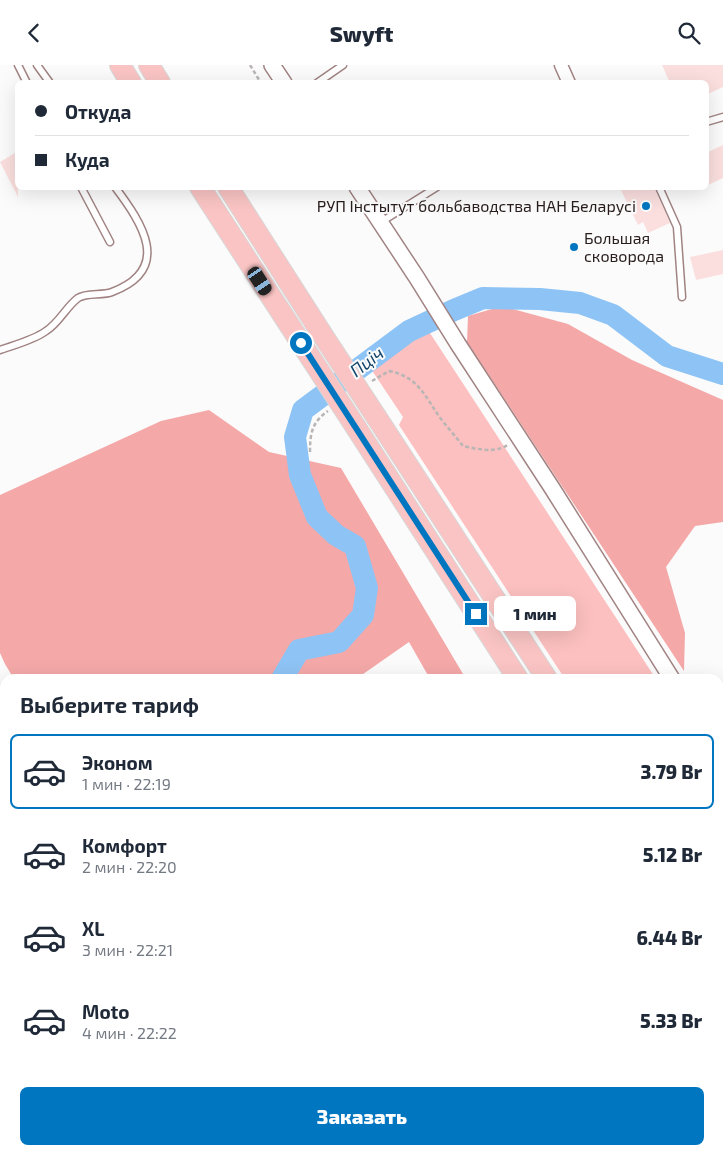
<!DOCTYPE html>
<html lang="ru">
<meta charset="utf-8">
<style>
body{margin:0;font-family:"Exo 2",sans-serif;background:#f6f6f7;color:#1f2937;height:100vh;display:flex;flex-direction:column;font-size:19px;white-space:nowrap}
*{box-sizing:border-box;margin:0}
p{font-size:16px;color:#747a83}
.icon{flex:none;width:28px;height:28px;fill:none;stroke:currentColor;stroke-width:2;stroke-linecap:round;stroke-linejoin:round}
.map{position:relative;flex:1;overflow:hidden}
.drawer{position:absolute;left:0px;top:609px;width:724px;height:481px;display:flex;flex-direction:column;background:#fff;border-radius:15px 15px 0 0;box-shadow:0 5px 20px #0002}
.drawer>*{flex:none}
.banner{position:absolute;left:15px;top:15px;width:694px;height:110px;border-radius:8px;box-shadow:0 5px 20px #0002;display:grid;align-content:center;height:110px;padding:0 20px;background:#fff}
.end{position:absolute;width:22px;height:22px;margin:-11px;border:6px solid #0176c0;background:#fff;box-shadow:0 0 0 2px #fff}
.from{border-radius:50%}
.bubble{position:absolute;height:35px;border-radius:8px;background:#fff;box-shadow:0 5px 20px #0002;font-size:16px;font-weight:800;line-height:35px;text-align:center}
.car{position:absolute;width:15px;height:30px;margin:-15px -8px;border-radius:6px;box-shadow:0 0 4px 1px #0007;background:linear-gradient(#222 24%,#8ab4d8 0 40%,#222 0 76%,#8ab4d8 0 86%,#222 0)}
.banner b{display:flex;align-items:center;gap:18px;height:48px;font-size:19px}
.banner b+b{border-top:1px solid #e0e1e3}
.banner i{width:12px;height:12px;background:#1f2937}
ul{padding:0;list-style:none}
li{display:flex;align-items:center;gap:15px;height:75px;margin:0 10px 8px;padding:0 10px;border:2px solid transparent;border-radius:8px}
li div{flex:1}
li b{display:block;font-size:19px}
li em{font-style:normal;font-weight:800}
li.current{border-color:#0176c0}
li>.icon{width:45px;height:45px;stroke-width:1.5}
h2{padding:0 20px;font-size:22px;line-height:60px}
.primary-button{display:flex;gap:10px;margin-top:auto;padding:10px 20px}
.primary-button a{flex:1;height:58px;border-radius:8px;background:#0176c0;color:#fff;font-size:20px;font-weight:800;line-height:58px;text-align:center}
header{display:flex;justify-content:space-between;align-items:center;height:65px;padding:0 20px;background:#fff;font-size:22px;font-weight:800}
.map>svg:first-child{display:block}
.green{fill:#fbc0bf}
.forest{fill:#f4a8a8}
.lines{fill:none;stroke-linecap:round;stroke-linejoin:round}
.river{stroke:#8ec4f5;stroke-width:22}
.building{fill:#fbdfdf}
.service-casing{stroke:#a18383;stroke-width:9}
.minor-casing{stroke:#a18383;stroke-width:15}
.tertiary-casing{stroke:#a18383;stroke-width:18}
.trunk-casing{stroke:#d8d6d6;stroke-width:22}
.path{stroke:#b9b5b5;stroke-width:2.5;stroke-dasharray:4 2.5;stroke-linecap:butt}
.service{stroke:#fff;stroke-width:6}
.minor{stroke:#fff;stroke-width:12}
.tertiary{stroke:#fff;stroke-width:15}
.trunk{stroke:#fac4c4;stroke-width:20}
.trunk-bridge-casing{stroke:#d8d6d6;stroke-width:22;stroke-linecap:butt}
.trunk-bridge{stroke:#fac4c4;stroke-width:20}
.route{stroke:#0176c0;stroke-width:6}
.poi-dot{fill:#0176c0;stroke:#fbfbfb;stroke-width:2}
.labels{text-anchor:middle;stroke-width:4;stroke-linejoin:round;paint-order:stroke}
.poi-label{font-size:16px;fill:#291d1d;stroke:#fbfbfb;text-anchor:end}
.water-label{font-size:18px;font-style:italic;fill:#14466d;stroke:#fbfbfb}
</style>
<header><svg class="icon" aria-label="back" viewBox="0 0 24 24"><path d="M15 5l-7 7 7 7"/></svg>Swyft<svg class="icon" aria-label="search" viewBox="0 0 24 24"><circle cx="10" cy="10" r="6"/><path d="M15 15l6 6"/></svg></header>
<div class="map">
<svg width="723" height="1089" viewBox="0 0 723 1089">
<rect width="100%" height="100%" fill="#fbfbfb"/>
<g class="green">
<path d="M428,265L656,614H565L399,360L403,352L371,304L412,271Z"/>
<path d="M719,711L723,717V850L719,843Z"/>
</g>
<g class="forest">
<path d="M502,241L568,259L632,295L723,335V457L695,461L666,502L685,568L684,606L467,277L468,251Z"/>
<path d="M209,345L269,387L341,403L466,614H430L409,577L356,614H14L5,599L0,588V430L161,356Z"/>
</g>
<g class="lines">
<g class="river">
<path d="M282,614L299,585L339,577L363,550L367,523L355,481L336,470L317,452L300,410L295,372L303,345L409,266L454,245L483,233L540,234L580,238L613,250L667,291L723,309"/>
<path d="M0,923L5,926"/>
</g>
</g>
<g class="building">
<path d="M662,0H723V22L706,30V18H670Z"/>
<path d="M723,80V113L706,121V88Z"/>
<path d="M18,86V132L0,97Z"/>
<path d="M627,122H654L670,158L648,168L643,157L638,160L621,125Z"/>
<path d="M723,185V209L696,215L690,192Z"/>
</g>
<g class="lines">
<g class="service-casing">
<g id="service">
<path d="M18,0L27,18"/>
<path d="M37,0L50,18"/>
<path d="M317,18L343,0"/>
<path d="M706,57L723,52"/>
<path d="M81,122L110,177"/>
<path d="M659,122L677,162L682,232"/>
<path d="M381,157L437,122"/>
<path d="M0,285C14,280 34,275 46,266C59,258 66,242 78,233C87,227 102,231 112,227C173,204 142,158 115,122"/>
</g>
</g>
<g class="minor-casing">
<path id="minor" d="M561,0L569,18"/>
</g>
<g class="tertiary-casing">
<g id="tertiary">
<path d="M272,0L284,18"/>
<path d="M357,122L417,213L458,279L552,423L672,614"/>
<path d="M719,685L723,692"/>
</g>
</g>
<g class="trunk-casing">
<g id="trunk">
<path d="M120,0L131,18"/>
<path d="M149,0L160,18"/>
<path d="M200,122L301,278"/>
<path d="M228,122L320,266"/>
<path d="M377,353L547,614"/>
<path d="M357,364L518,614"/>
<path d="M719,879L723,886"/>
<path d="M719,925L723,931"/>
</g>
</g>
<g class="path">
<path d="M250,0L261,18"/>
<path d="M372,316L389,306C419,312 425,332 441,354C448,363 456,372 463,381C479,384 495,389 509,379"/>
<path d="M310,387C310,368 312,357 328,346"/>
<path d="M390,1089L394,1085"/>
</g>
<use href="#service" class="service"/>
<use href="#minor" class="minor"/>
<use href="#tertiary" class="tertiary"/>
<use href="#trunk" class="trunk"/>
<g class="trunk-bridge-casing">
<g id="trunk-bridge">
<path d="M320,266L377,353"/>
<path d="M301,278L357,364"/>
</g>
</g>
<use href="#trunk-bridge" class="trunk-bridge"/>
</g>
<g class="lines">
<path class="route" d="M301,278L476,549"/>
</g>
<g class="poi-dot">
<circle cx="646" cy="141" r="5"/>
<circle cx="574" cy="182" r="5"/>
</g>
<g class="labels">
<g class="poi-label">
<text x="636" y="147">РУП Інстытут больбаводства НАН Беларусі</text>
<text x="584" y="179" text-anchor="start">Большая<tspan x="584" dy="18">сковорода</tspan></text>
</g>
<g class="water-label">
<text transform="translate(367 297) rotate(-37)" y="6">Пціч</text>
</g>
</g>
</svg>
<i class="end from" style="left:301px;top:278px"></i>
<i class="end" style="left:476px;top:549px"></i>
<div class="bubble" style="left:494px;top:531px;width:82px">1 мин</div>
<i class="car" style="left:260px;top:216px;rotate:147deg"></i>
<div class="banner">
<b><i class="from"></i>Откуда</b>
<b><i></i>Куда</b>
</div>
<section class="drawer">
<h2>Выберите тариф</h2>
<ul>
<li class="current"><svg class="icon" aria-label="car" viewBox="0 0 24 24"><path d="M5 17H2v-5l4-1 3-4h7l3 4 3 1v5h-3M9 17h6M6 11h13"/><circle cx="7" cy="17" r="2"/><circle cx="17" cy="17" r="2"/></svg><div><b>Эконом</b><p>1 мин · 22:19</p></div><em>3.79 Br</em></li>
<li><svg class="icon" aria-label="car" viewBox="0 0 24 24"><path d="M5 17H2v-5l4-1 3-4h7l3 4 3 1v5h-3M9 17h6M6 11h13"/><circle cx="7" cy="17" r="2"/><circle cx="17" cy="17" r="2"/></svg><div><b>Комфорт</b><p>2 мин · 22:20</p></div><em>5.12 Br</em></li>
<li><svg class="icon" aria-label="car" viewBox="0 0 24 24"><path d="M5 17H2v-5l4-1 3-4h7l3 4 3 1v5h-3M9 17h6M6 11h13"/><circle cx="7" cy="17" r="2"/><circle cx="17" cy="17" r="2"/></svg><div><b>XL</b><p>3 мин · 22:21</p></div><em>6.44 Br</em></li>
<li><svg class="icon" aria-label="car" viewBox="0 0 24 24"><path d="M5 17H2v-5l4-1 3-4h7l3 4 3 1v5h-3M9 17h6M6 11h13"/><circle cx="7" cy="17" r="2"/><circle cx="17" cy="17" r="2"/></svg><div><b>Moto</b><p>4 мин · 22:22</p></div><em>5.33 Br</em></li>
</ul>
<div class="primary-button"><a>Заказать</a></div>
</section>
</div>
